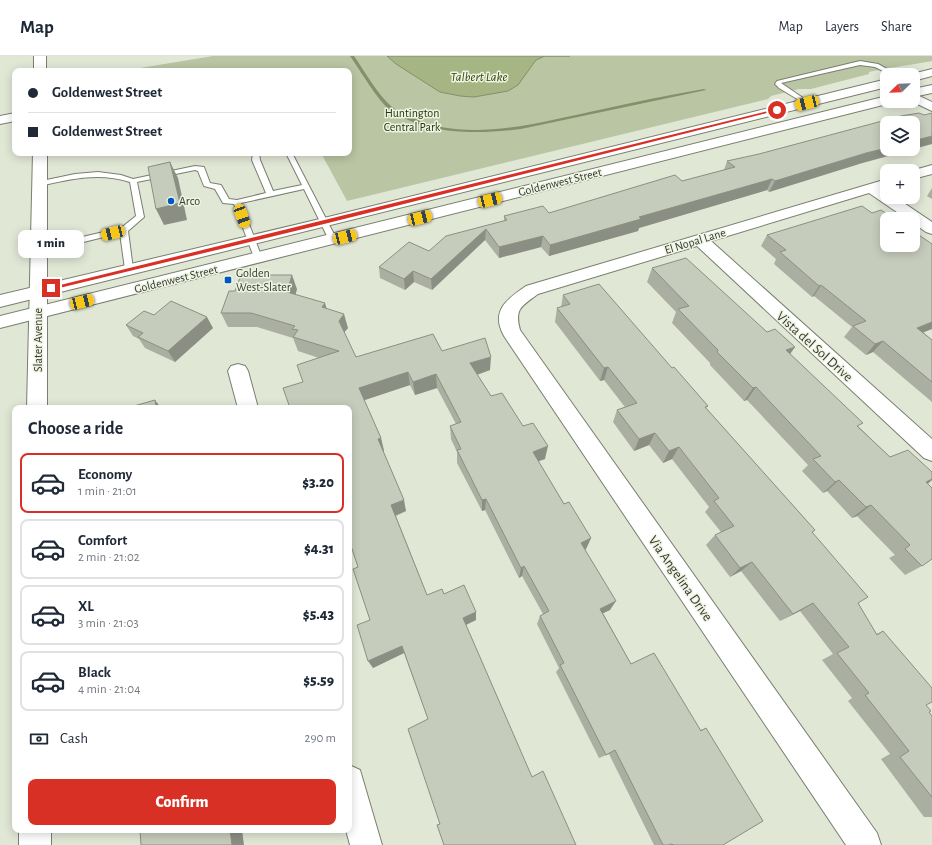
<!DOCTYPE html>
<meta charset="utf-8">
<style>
body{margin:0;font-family:"Alegreya Sans",sans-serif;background:#f2f2f3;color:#1f2937;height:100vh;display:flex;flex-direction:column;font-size:15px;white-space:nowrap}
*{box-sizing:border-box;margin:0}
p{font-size:13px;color:#747a83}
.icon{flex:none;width:22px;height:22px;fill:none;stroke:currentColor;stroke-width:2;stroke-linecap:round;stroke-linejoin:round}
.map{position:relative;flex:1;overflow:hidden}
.sheet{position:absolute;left:12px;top:349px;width:340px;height:428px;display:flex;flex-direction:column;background:#fff;border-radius:8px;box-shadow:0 2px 10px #0003}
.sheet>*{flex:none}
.guide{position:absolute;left:12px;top:12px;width:340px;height:88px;border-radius:8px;box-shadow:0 2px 10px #0003;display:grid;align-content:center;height:88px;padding:0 16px;background:#fff}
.needle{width:26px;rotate:247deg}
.tools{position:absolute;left:880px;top:12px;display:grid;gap:8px}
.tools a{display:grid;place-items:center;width:40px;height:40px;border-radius:8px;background:#fff;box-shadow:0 2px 10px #0003;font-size:20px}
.end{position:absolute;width:18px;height:18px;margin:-9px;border:5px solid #d93025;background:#fff;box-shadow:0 0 0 2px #fff}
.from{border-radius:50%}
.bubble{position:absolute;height:28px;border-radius:8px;background:#fff;box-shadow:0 2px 10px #0003;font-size:13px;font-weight:800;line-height:28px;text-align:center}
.car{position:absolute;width:12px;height:24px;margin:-12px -6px;border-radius:5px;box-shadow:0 0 3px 1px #0007;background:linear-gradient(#f5c518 24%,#345 0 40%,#f5c518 0 76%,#345 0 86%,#f5c518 0)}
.guide b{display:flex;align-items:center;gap:14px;height:38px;font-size:15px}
.guide b+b{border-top:1px solid #e0e1e3}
.guide i{width:10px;height:10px;background:#1f2937}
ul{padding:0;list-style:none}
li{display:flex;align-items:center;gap:12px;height:60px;margin:0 8px 6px;padding:0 8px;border:2px solid #e0e1e3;border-radius:8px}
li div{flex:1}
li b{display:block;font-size:15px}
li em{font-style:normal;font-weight:800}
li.active{border-color:#d93025}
li>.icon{width:36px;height:36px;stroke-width:1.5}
h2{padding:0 16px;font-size:18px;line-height:48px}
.pay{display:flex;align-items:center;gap:10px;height:44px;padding:0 16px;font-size:15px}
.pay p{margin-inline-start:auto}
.action{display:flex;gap:8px;margin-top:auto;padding:8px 16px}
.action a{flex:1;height:46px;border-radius:8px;background:#d93025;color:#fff;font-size:16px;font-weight:800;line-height:46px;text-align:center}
header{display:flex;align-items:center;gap:24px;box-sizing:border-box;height:56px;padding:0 20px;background:#fff;border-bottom:1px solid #e0e1e3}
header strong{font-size:19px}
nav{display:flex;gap:22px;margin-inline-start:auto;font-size:14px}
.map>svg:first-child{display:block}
.green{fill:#bac5a4}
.water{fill:#a5b583;stroke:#84906a}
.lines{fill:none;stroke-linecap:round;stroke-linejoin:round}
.stream{fill:#84906a;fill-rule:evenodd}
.service-casing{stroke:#797f6f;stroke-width:2}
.minor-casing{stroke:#797f6f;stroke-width:2}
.tertiary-casing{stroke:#797f6f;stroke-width:2}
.secondary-casing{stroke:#797f6f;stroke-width:2}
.service{fill:#fff;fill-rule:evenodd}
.minor{fill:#fff;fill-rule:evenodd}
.tertiary{fill:#fff;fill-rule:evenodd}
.secondary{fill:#fff;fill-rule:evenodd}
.wall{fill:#aaafa1}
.shaded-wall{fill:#8b8f83}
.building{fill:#c6ccbb;stroke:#8b8f83}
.route{fill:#d93025}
.poi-dot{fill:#0258c1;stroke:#eef4e2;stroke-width:1.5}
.labels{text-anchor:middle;stroke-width:3;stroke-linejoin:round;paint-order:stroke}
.far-park-label{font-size:12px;fill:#28330c;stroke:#eef4e2}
.far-street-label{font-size:12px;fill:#363831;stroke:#eef4e2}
.far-poi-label{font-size:12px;fill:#363831;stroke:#eef4e2;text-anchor:start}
.far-water-label{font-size:13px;font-style:italic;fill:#344207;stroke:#eef4e2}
.street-label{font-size:14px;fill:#363831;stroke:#eef4e2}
</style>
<header>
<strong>Map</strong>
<nav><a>Map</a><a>Layers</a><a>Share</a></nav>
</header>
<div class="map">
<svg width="932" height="789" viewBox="0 0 932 789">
<rect width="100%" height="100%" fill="#e1e7d5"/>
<path class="green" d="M213,0H932V5C911,9 891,11 869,16V18L811,33H799L771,40L768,43L347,145L321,97H349V15H122Z"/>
<path class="water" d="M387,0H570H545L536,4L518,29L508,35L474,41L460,40L440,36L396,8Z"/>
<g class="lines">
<path class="stream" d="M350,0H354C365,16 378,39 392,51C397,55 403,57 409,60C466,89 540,66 599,54C634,46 669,39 704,33L706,34L521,73C478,78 429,80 390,54C378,45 360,14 350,0Z"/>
<g class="service-casing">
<g id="service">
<path d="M860,5L878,8L898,19H891L875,11L860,9L781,27L809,46L810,47L807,49L779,32L775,28L777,25Z"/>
<path d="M253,97H259L260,104L273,135L302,129L286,97H292L337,184L336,186H330L329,184L304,133L241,147L262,202L261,204H255L234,148L223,147L215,133L204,130L198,115L195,114L137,126L144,161L128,175L133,213L132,215L129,216L125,213L120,177L39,197L35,194L39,191L121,172L136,160L130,126C99,116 70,123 40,130H37V126L75,118L98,116L121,119L133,123L195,110L204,111L210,127L221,129L229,143L237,144L266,137L252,104Z"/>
</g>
</g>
<g class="minor-casing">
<g id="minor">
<path d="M913,37L932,46V55L911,45H913Z"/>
<path d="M15,57V65L0,68V60Z"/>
<path d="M932,109V118L913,123V115H911Z"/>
<path d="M887,123V132L883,133L887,136V141H895L932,166V178L926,176L913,167V163H907L869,137L711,185L932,383V405L924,402L697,190L538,238C522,250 514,252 520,274L877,777L881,789H846L504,280C490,255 507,243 526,230Z"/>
<path d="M238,308L245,310L248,315L258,352H238L228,315L231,310Z"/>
<path d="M349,709L360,714L382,789H350L346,774H349Z"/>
</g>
</g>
<g class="tertiary-casing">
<g id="tertiary">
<rect x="34" y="0" width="12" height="15"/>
<path d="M33,97H47V352H27Z"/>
<rect x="19" y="774" width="32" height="15"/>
</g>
</g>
<g class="secondary-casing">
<g id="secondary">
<path d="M932,13V20L913,25V19H908Z"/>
<path d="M887,23V31L0,251V239L324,162Z"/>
<path d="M932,29V37L913,41V33Z"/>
<path d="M887,40V45H893L891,47L0,272V260Z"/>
</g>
</g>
<use href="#service" class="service"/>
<use href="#minor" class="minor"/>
<use href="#tertiary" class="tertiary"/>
<use href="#secondary" class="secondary"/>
</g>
<g class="wall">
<path d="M727,105L859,108L769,136L767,134L639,172L638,175L549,200L541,191L499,202L485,184L432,234L414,226L405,234L380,222L379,211L429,195L504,165V160L549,157L682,125L724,114Z"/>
<path d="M932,132V143L927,140Z"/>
<path d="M767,179L923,276L932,284V346L873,296L866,299L844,281L852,271L814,240L812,241L774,208L776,203L761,190Z"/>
<path d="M652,212L790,298L859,371L890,401L932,416V424L928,428L922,510L905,519L889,502L895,499L857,460L852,462L827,435L823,437L802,415L808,409L747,344L744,345L710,309V307L672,267L676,256L647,226Z"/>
<path d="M297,233L295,239L326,252L348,272L344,276L356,301L442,295L490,314L477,319L491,340L523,370L545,403L538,405L564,448L591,482L586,493L585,494L610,554L603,557L631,608L700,674L706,672L723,789H654L609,698L599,702L556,616L559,612L537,568L540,560L543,558L522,520L519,522L485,454L482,455L457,407V396L451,383L450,370L456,368L437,332L415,339L410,329L364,344L381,382L384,395H383L406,455L396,460L427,539L444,538L476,556V564L466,568L440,768L428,663L404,597L373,612L370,564L358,511L303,326L319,302L298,295L293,282L257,271H228L221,257Z"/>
<path d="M563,239L672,312L708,350L706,352L815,474L812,477L858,547L876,578L883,575L926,649L929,656L932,660V761H924L881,703L890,698L848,645L852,642L822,604L833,598L800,555L780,565L741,515L730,521L706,489L715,479L721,476L705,456L709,451L672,403L663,407L649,389L634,395L613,366L617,354L625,351L604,324L600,325L555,266L557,252L561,251Z"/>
<path d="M154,259L213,272L175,306L145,292L139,283L133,280L126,269Z"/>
</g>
<g class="shaded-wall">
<path d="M932,80V88L859,108L769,136L775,125L866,97L887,92V93H913V85Z"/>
<path d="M170,106L178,122L187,164L164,169L156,153Z"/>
<path d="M772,123L767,134L639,172L638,175L549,200L550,189L639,161Z"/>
<path d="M486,173L485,184L432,234L431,223Z"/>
<path d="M543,180L541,191L499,202V191Z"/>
<path d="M413,215L414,226L405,234L404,223Z"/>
<path d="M292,219L297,233L292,251L287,236Z"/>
<path d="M821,229L814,240L812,241L819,230Z"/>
<path d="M325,247L329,261L322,251Z"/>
<path d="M344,258L348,272L342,279L339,265Z"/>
<path d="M207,261L213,272L175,306L168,295Z"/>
<path d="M932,266V273L907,283L917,272Z"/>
<path d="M883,285L873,296L866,299L875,288Z"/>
<path d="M795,291L786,304V294Z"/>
<path d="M491,301L490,314L470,321V307Z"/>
<path d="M608,311L604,324L600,325L604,312Z"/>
<path d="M408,316L410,329L362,345L359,332Z"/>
<path d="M436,318L437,332L415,339L413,326Z"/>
<path d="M756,331L747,344L744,345L753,332Z"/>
<path d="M155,344L161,352H156Z"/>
<path d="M655,377L649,389L634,395L639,383Z"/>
<path d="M381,382L384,395L381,396L378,383Z"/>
<path d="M548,390L545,403L531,408L533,396Z"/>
<path d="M679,391L672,403L663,407L669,395Z"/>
<path d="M932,423V424L922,432L926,426Z"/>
<path d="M839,424L827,435L823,437L835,426Z"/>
<path d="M486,443L485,454L482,455V444Z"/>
<path d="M404,444L406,455L394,460L391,449Z"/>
<path d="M871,449L857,460L852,462L866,451Z"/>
<path d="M591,482L586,493L576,497L581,487Z"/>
<path d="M752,506L741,515L730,521L740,512Z"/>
<path d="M524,510L522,520L519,522L521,512Z"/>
<path d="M616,545L610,554L595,561L600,553Z"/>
<path d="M813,547L800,555L780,565L793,558Z"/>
<path d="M476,556V564L464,570L463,562Z"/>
<path d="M402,590L404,597L373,612L368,605Z"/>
<path d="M230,774H242L244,789H232Z"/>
</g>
<g class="building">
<path d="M919,57L924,59L932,57V80L913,85V67H887V92L866,97L775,125L772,123L639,161L641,163L550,189L543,180L499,191L486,173L431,223L413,215L404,223L379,211L409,186L429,195L446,180L507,164L504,160L543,150L549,157L675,119L682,125L735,111L727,105L759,98L901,60Z"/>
<path d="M170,106L180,147L156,153L148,111Z"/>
<path d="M862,150L872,157L881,154L895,163H887V189H913V175L932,188V266L917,272L932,284V326L883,285L875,288L853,270L866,265L821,229L819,230L780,196L786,194L767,179Z"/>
<path d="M686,202L767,276L775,273L795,291L786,294L863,367L857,370L890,401L908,394L932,416V423L926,426L932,432V503L922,510L905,493L910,489L871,449L866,451L839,424L835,426L813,403L821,400L756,331L753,332L717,296L718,294L678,253L689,250L652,212Z"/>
<path d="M241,219H292L287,236L325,247L322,251L344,258L339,265L356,301L433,278L442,295L485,282L491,301L470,307L491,340L502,337L523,370L533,367L548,390L533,396L564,448L569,446L591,482L581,487L616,545L600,553L631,608L654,597L701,675L706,672L763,765L723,789H674L671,788L669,789H663L615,694L606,699L560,609L564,607L540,560L549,555L524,510L521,512L486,443L482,444L457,394L461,393L450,370L461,366L436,318L413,326L408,316L359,332L381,382L378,383L404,444L391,449L427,539L442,533L444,538L464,529L476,556L463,562L532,721L543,715L576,789H444L437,769L440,768L408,673L428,663L402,590L368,605L357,569L370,564L353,513L358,511L349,484V352H290L283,332L303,326L297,309L339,295L293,281L298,274L292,273L295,270L251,257H221L229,235H235Z"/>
<path d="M599,228L672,312L674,311L708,350L705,351L815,474L812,476L868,541L858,547L877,579L883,575L932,632V646L926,649L931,655L929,656L932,660V741L900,701L909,695L865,639L869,637L837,597L849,591L813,547L793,558L752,506L740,512L715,479L734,470L714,445L719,442L679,391L669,395L655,377L639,383L617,354L637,347L608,311L604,312L557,252L570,248L563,239Z"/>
<path d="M171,245L207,261L168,295L138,281L143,277L126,269L144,255L154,259Z"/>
<path d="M155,344L156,352H127Z"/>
<path d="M140,774H230L232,789H141Z"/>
</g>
<path class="route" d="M776,53L779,54L324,168L51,234L48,232Z"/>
<g class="poi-dot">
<circle cx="171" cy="145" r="4"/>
<rect x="224" y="220" width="8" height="8" rx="2"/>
</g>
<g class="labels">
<g class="far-park-label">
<text x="412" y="61">Huntington<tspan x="412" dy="14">Central Park</tspan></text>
</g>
<g class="far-street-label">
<text transform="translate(560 126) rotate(-14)" y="4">Goldenwest Street</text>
<text transform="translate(695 185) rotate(-17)" y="4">El Nopal Lane</text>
<text transform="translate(176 223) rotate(-14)" y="4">Goldenwest Street</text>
<text transform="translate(38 284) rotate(-90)" y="4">Slater Avenue</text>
</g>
<g class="far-poi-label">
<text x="179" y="149">Arco</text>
<text x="236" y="221">Golden<tspan x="236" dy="14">West-Slater</tspan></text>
</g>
<g class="far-water-label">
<text x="479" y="25">Talbert Lake</text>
</g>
<g class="street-label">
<text transform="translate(815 290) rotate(42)" y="5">Vista del Sol Drive</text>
<text transform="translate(681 522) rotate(55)" y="5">Via Angelina Drive</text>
</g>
</g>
</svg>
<div class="tools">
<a><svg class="needle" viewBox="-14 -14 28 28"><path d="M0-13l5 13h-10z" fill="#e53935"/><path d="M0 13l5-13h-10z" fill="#747a83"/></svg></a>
<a><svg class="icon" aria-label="layers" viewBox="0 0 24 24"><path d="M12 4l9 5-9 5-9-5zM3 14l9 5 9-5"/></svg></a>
<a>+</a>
<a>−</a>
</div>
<i class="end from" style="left:777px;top:54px"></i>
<i class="end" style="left:51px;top:232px"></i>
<div class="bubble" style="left:18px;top:174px;width:66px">1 min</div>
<i class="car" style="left:807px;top:47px;rotate:256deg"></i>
<i class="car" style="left:490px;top:144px;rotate:76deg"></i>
<i class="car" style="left:242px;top:160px;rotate:160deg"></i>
<i class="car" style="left:420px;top:162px;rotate:76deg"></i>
<i class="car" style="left:113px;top:177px;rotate:256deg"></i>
<i class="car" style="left:345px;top:181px;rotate:76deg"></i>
<i class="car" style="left:82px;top:246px;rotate:76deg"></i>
<div class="guide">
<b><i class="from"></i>Goldenwest Street</b>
<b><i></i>Goldenwest Street</b>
</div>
<section class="sheet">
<h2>Choose a ride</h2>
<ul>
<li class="active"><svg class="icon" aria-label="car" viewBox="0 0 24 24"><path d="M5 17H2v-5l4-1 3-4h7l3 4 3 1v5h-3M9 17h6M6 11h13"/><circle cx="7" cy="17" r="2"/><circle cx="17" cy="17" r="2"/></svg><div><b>Economy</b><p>1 min · 21:01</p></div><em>$3.20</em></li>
<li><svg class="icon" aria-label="car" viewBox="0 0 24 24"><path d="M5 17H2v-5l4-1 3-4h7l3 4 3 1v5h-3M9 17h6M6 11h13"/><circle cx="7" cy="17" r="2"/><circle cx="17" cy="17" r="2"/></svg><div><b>Comfort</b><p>2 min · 21:02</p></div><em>$4.31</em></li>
<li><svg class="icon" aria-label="car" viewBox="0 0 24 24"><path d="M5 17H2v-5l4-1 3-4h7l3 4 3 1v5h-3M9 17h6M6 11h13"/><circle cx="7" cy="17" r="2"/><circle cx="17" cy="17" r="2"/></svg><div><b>XL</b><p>3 min · 21:03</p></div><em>$5.43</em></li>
<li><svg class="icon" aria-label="car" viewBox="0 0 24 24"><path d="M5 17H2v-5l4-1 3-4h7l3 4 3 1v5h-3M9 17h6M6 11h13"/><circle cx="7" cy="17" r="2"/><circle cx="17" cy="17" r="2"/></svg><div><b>Black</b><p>4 min · 21:04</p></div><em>$5.59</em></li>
</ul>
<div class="pay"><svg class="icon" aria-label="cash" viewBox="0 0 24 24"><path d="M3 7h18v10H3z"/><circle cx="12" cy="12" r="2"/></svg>Cash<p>290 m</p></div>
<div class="action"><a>Confirm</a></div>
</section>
</div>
